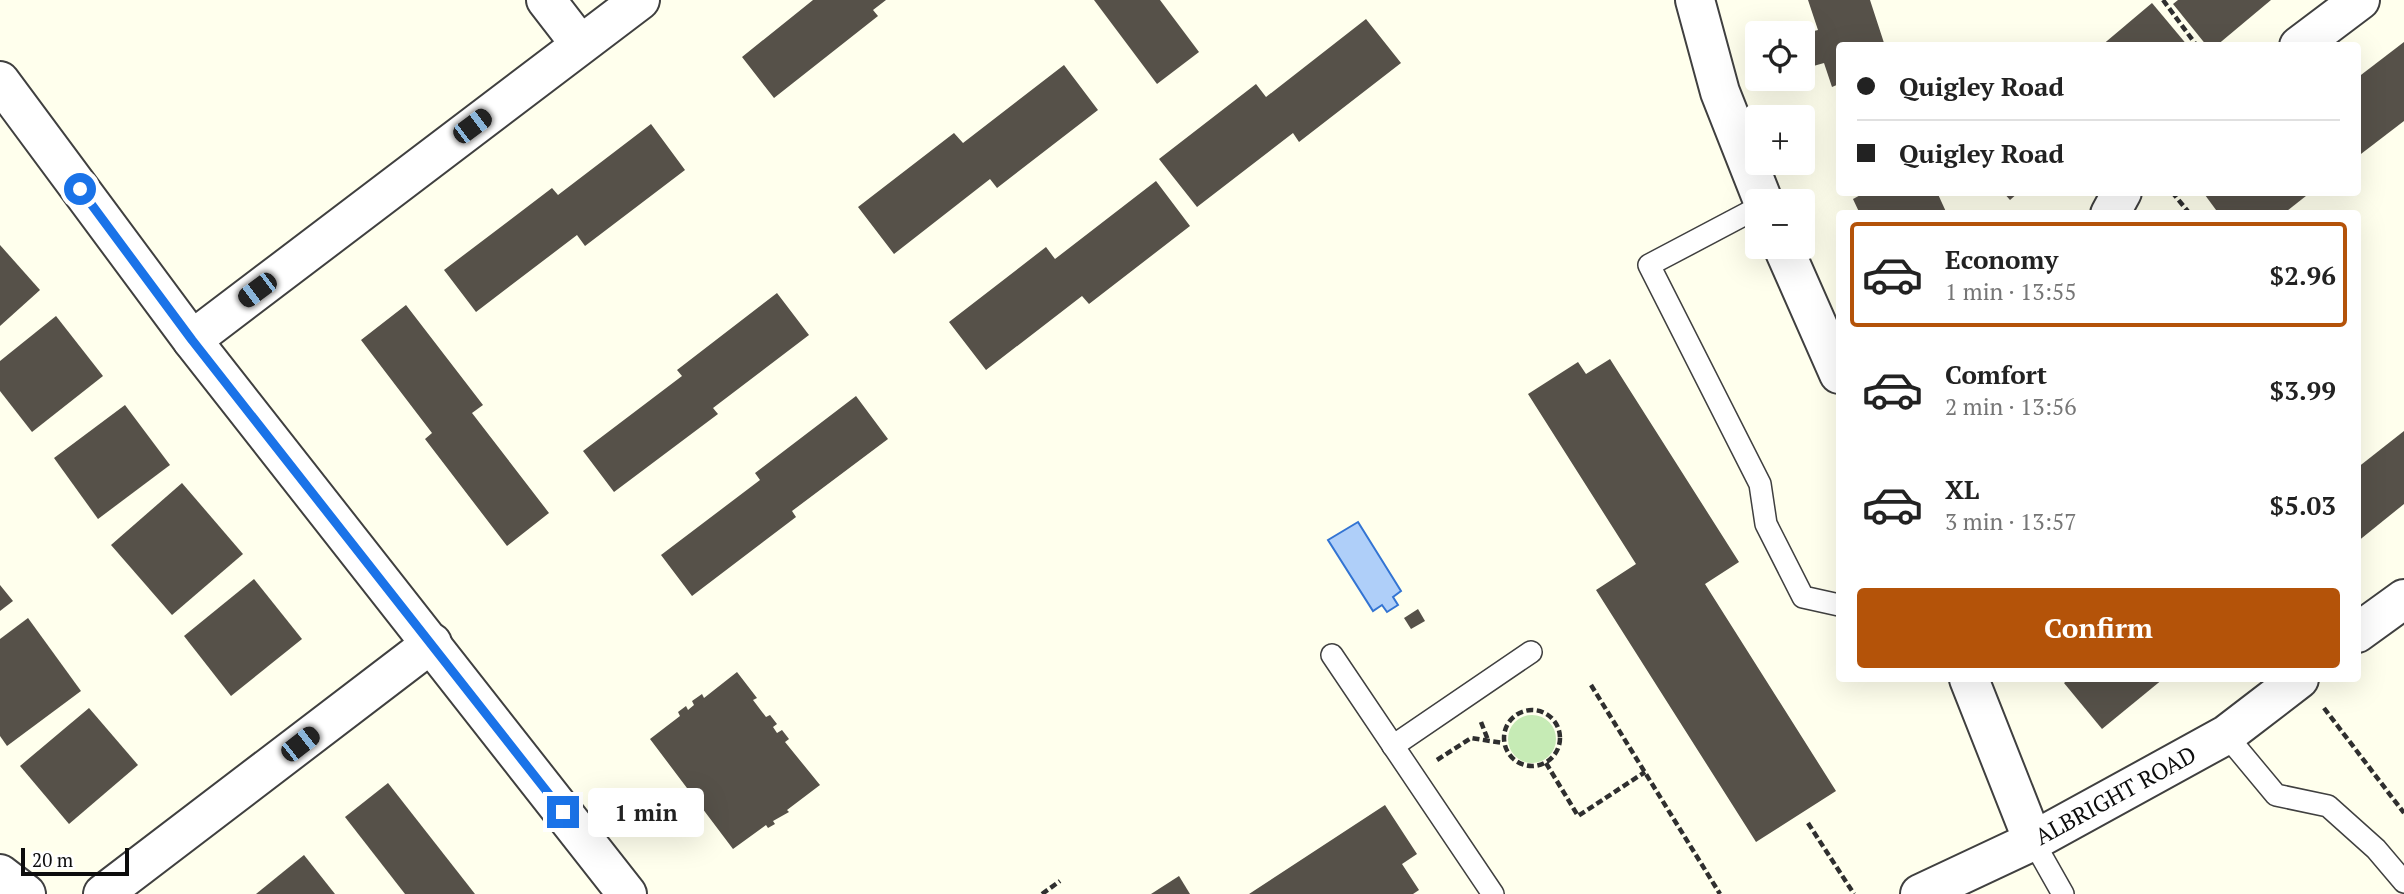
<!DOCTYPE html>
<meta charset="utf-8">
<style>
body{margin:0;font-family:"PT Serif",serif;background:#f2f2f2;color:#222;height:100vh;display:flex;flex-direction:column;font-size:26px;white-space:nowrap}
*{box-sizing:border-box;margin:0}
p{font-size:23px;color:#767676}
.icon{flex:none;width:38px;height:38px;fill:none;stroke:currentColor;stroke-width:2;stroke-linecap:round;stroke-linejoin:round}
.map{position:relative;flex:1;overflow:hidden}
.sheet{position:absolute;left:1836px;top:210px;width:525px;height:472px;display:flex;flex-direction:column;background:#fff;border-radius:7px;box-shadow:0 7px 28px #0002}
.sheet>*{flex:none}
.hud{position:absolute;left:1836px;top:42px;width:525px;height:154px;border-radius:7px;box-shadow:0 7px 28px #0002;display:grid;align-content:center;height:154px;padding:0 21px;background:#fff}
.fabs{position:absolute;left:1745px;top:21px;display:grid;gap:14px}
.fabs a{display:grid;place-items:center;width:70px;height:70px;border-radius:7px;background:#fff;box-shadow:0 7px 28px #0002;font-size:35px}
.scale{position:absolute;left:21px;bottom:18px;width:108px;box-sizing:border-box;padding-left:7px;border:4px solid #0d0d0d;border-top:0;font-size:19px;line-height:24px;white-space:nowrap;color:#0d0d0d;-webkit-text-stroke:5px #fff;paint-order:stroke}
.end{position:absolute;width:32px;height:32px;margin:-16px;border:9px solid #1a73e8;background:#fff;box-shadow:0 0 0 4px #fff}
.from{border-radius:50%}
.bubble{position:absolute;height:49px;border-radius:7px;background:#fff;box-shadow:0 7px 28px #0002;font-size:23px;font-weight:700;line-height:49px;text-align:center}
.car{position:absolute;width:21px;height:42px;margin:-21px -10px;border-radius:9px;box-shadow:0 0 5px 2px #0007;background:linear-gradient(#222 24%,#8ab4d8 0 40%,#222 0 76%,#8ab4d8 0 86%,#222 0)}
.hud b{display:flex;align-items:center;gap:24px;height:66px;font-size:26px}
.hud b+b{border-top:2px solid #e0e0e0}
.hud i{width:18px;height:18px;background:#222}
ul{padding:12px 0 0;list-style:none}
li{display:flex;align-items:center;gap:21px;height:105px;margin:0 14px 10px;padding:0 7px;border:4px solid transparent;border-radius:7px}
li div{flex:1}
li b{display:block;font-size:26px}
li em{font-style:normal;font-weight:700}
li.selected{border-color:#b45309}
li>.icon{width:63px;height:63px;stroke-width:1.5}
.action{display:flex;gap:14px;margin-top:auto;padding:14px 21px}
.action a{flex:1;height:80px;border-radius:7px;background:#b45309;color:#fff;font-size:28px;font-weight:700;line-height:80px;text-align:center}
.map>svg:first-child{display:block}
.green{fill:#c6ebb5}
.water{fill:#afcff9;stroke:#3374d3;stroke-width:2}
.building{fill:#565149}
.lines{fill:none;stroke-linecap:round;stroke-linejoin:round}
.service-casing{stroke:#404040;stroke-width:24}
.minor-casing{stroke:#404040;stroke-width:42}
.tertiary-casing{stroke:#404040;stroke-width:42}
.path{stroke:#2f2f2f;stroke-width:4.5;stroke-dasharray:7 3.5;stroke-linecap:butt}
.service{stroke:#fff;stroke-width:21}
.minor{stroke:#fff;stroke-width:38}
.tertiary{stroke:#fff;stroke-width:38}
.route{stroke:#1a73e8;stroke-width:9}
.labels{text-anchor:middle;stroke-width:7;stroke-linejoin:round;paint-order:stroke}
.street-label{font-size:23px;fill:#0d0d0d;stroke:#fff}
</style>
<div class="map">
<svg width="2404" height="894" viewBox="0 0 2404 894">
<rect width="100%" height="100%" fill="#ffffed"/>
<circle class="green" cx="1532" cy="739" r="24"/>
<path class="water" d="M1358,522L1401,591L1393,597L1398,605L1387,612L1382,605L1373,611L1328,540Z"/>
<g class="building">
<path d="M813,0H886L873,10L878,16L774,98L742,57Z"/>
<path d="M1094,0H1160L1199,52L1157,84Z"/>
<path d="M1808,0H1870L1885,46H1839V84L1832,87L1824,63L1810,67L1802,45V34L1818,30Z"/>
<path d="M2178,0H2271L2216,46H2207L2173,4Z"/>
<path d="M2152,3L2188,46H2101Z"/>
<path d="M1366,19L1401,63L1299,142L1293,133L1197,207L1159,159L1256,84L1266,97Z"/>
<path d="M2404,42V121L2357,157V78Z"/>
<path d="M1064,65L1098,110L997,188L990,179L894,254L858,207L954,133L963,143Z"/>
<path d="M651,124L685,170L585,246L577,235L476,312L444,270L552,188L558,195Z"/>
<path d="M1156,181L1190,226L1089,304L1082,296L986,370L949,322L1046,247L1055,259Z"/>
<path d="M1866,192H1937L1947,214H1860L1853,199Z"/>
<path d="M2003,192H2019L2010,200Z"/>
<path d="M2209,192H2311L2283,214H2219L2205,195Z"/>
<path d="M0,245L40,290L0,326Z"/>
<path d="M777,293L809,335L713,408L718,414L614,492L583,451L682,376L677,370Z"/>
<path d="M406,305L483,405L472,413L549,513L507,546L425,439L432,433L361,340Z"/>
<path d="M56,316L103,376L32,432L0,391V361Z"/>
<path d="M1610,359L1739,562L1705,584L1836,791L1756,842L1596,590L1636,564L1528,394L1578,362L1586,374Z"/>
<path d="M856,396L888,439L792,511L796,517L692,596L661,555L760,480L755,473Z"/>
<path d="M125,405L170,465L98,519L54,458Z"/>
<path d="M2404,431V504L2357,542V468Z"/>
<path d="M182,483L243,554L172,615L111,545Z"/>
<path d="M254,579L302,639L231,696L184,636Z"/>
<path d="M0,585L13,601L0,611Z"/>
<path d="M1418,609L1425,621L1411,629L1404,618Z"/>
<path d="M28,618L81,691L7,746L0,736V639Z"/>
<path d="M737,672L757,698L753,700L766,717L770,715L777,724L773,727L777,733L782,730L789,739L785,742L820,785L787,810L789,812L773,821L775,824L768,828L766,825L733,849L650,739L680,716L678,712L686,706L688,710L694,705L692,701L702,694L704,698Z"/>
<path d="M2069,679H2163L2102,729L2064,683Z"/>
<path d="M89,708L138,765L69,824L20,766Z"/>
<path d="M388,783L475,894H405L345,817Z"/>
<path d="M1385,805L1417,854L1402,864L1419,890L1413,894H1249Z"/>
<path d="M304,855L335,894H256Z"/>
<path d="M1179,876L1190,894H1151Z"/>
</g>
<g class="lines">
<g class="service-casing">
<g id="service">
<path d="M1757,208L1649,265L1760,484L1766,524L1803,597L1839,605"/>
<path d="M1332,655L1493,894"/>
<path d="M2226,735L2276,795L2328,806L2376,849L2404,882"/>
<path d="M1393,746L1531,652"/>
<path d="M2033,841L2063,894"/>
</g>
</g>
<g class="minor-casing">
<g id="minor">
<path d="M546,0L580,44"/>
<path d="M1695,0L1720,92L1763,201"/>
<path d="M2299,46L2360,0"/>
<path d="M2110,214L2122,192"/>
<path d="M1783,247L1839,374"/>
<path d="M192,340L640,0"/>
<path d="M2357,633L2404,599"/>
<path d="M1969,679L2033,841"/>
<path d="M0,874L26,894"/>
<path d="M103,894L432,643"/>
<path id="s1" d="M1920,894L2033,841L2226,735L2299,679"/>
</g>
</g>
<g class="tertiary-casing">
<path id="tertiary" d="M0,81L192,340L627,894"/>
</g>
<g class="path">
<path d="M2163,0L2197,46"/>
<path d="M2172,192L2190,214"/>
<path d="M1591,685L1720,894"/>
<path d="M2324,708L2404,813"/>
<circle cx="1532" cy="738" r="28"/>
<path d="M1481,722L1488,740"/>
<path d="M1437,760L1471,738L1503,743"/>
<path d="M1546,763L1578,816L1645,772"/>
<path d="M1808,823L1854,894"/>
<path d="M1042,894L1060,881"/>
</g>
<use href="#service" class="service"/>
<use href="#minor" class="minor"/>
<use href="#tertiary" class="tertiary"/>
</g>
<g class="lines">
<path class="route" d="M80,189L192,340L563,812"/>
</g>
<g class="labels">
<g class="street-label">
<text dy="8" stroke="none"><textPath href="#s1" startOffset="219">ALBRIGHT ROAD</textPath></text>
</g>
</g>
</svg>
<div class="fabs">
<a><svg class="icon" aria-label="locate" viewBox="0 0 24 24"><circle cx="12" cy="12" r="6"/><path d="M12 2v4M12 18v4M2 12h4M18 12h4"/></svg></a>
<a>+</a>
<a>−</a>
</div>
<div class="scale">20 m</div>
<i class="end from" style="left:80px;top:189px"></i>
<i class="end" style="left:563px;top:812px"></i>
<div class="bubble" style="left:588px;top:788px;width:116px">1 min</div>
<i class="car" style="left:472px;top:126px;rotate:53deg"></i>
<i class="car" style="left:257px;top:290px;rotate:233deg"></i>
<i class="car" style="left:300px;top:744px;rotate:52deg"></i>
<div class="hud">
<b><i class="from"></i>Quigley Road</b>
<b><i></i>Quigley Road</b>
</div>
<section class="sheet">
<ul>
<li class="selected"><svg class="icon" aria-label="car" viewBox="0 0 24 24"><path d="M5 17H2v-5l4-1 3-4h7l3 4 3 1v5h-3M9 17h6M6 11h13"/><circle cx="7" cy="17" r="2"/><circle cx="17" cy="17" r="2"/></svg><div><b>Economy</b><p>1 min · 13:55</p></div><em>$2.96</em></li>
<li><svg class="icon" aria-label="car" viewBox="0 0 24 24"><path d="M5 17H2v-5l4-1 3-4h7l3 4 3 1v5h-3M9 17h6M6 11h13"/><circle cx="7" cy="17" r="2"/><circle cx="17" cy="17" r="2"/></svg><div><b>Comfort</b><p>2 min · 13:56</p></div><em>$3.99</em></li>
<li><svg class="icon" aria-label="car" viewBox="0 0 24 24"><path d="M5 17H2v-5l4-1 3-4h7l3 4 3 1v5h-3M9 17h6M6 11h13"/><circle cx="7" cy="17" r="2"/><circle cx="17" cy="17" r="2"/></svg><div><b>XL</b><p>3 min · 13:57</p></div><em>$5.03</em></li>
</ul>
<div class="action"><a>Confirm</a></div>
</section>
</div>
